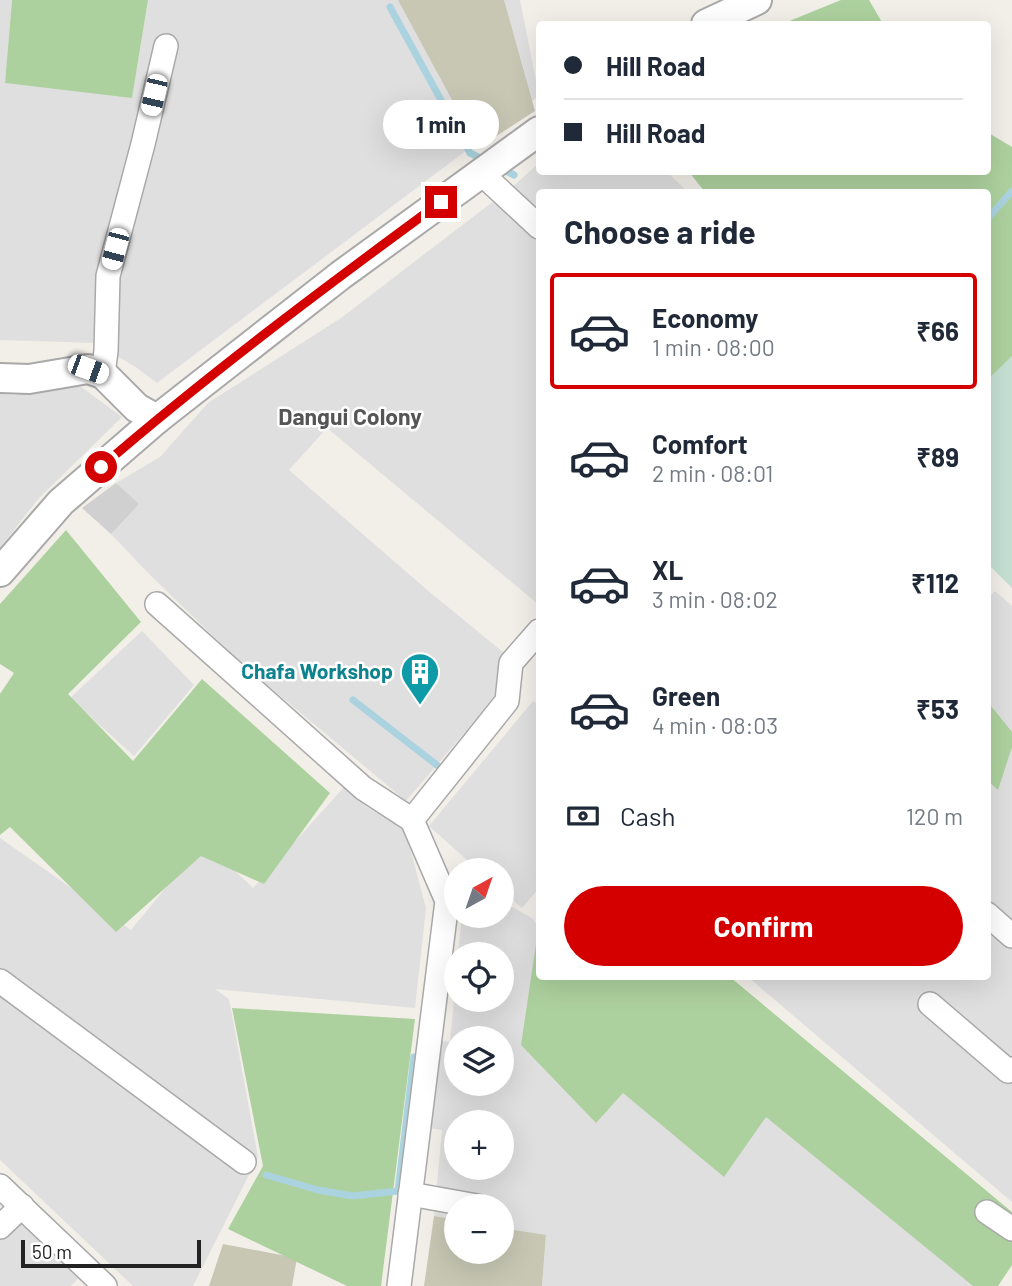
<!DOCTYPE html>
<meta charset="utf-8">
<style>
body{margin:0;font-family:Barlow,sans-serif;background:#f2f2f3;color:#1f2937;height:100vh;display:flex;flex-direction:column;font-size:26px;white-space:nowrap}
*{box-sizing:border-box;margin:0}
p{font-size:23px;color:#747a83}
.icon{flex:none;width:38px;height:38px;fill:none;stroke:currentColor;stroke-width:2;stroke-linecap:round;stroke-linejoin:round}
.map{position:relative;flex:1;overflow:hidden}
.side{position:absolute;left:536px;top:189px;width:455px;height:791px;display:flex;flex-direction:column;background:#fff;border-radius:7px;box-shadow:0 7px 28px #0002}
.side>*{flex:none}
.banner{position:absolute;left:536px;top:21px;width:455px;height:154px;border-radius:7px;box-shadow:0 7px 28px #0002;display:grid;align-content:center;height:154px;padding:0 28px;background:#fff}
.needle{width:46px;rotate:40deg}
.fabs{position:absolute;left:444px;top:858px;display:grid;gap:14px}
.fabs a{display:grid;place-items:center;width:70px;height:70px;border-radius:50%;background:#fff;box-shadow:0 7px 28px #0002;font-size:35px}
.scale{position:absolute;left:21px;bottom:18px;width:180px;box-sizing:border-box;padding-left:7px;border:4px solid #222;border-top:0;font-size:19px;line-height:24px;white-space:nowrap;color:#222;-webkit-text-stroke:5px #fff;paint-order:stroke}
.end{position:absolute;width:32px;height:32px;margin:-16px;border:9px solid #d40000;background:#fff;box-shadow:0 0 0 4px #fff}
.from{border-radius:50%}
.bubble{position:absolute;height:49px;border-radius:24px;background:#fff;box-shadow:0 7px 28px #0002;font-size:23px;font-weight:700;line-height:49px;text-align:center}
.car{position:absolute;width:21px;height:42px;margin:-21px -10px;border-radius:9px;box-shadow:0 0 5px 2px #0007;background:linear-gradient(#fff 24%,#345 0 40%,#fff 0 76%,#345 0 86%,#fff 0)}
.banner b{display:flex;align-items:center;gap:24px;height:66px;font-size:26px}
.banner b+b{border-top:2px solid #e0e1e3}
.banner i{width:18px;height:18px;background:#1f2937}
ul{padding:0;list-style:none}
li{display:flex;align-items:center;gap:21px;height:116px;margin:0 14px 10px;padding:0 14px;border:4px solid transparent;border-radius:7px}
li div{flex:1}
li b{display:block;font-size:26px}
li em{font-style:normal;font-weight:700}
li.on{border-color:#d40000}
li>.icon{width:63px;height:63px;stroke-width:1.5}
h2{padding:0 28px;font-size:32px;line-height:84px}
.pay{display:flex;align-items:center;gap:18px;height:77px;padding:0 28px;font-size:26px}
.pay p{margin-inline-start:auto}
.primary-button{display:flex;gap:14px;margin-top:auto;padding:14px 28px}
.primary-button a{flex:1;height:80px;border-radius:42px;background:#d40000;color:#fff;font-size:28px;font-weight:700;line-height:80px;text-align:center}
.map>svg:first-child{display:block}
.residential{fill:#e0dfdf;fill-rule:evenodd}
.religious{fill:#d0d0d0}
.construction{fill:#c7c7b4}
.forest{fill:#add19e}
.wetland{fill:#c6e0d4}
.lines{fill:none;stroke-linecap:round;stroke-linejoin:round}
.stream{stroke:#aad3df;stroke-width:7}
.minor-casing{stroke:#a9a9a9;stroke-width:26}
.tertiary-casing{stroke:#a9a9a9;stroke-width:32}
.minor{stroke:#fff;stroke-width:23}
.tertiary{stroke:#fff;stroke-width:28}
.route{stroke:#d40000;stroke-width:9}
.labels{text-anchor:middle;stroke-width:5;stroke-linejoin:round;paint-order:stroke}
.culture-label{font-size:21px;font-weight:bold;fill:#0d838f;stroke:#fff;text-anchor:end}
.neighbourhood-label{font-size:23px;font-weight:bold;fill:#555;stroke:#fff}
</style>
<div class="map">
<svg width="1012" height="1286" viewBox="0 0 1012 1286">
<rect width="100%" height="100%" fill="#f2efe9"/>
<g class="residential">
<path d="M0,0H12L5,83L132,97L148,0H520L539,96L157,383L137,368L96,343L0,340Z"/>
<path d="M539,163V172H667L688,192H539V212L511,188Z"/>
<path d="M495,200L539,239V605L327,428L289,470L426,589L509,657L496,696L406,801L242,664L150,575L111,534L138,504L116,483L160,457L208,403L341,318Z"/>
<path d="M72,380L122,417L38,499L0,548V394L16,395Z"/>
<path d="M995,591L1012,606V1202L748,977L987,976V600Z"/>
<path d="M142,631L194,685L134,756L70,698Z"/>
<path d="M533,701L539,705V888L522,908L502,891V870H478L429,826Z"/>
<path d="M345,786L367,807L405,829L426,908L415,1008L215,989L229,999L258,1157L193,1286H133L0,1160V838L131,930L204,841L253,888Z"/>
<path d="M502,901L532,918L539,928V976L762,1111L981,1286H542L546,1236L502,1228V1206H457V1220L434,1216L442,1130L429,1128L440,1041L450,1042L457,970V999H502V954H458L462,915H502ZM457,1038H502V1083H457ZM457,1122H502V1167H457Z"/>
<path d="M22,1217L81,1275L71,1286H0V1240Z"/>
</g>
<path class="religious" d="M116,483L139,504L111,534L82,508Z"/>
<g class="construction">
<path d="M398,0H504L535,111L478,148Z"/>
<path d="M434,1216L457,1220V1251H502V1228L546,1235L542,1286H424Z"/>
<path d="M223,1244L297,1258L292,1286H209Z"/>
</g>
<g class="forest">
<path d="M12,0H148L132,98L5,83Z"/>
<path d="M841,0H869L883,24H782Z"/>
<path d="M987,132L1012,147V361L987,387V192H705L689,172H987Z"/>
<path d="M66,530L141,622L68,694L133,761L202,679L330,793L264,884L201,856L116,932L10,827L0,835V694L14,673L0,664V604Z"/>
<path d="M987,701L1012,732V747L998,790L987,780Z"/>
<path d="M539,924V976L730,977L1012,1212V1265L998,1286H973L766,1117L724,1177L623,1093L596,1123L521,1045Z"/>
<path d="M232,1008L415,1019L381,1286H347L228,1229L263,1166Z"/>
</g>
<path class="wetland" d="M1012,356V588L987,563V380Z"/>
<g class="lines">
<g class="stream">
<path d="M390,7L470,153L486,161"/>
<path d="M500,168L514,175"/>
<path d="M987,219L1012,191"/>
<path d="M353,700L442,769L446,763"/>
<path d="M266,1175L318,1190L353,1196L398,1191L414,1057"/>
</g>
<g class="minor-casing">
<g id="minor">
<path d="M481,173L539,227"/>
<path d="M103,374L106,351L108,276L143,144L166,46"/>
<path d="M157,604L363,788L412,820L447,901L399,1286"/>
<path d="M412,820L507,701L511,663L539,631"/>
<path d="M987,914L1012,936"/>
<path d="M0,981L244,1162"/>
<path d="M930,1004L1008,1071L1012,1069"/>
<path d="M0,1186L105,1286"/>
<path d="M410,1194L477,1206"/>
<path d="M987,1212L1012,1229"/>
<path d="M0,1227L22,1206"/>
</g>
</g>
<g class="tertiary-casing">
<g id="tertiary">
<path d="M706,24L757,0"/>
<path d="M0,378L29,379L88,369L103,374L137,408L157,419"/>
<path d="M0,572L61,502L157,419L341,275L539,131"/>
</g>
</g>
<use href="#minor" class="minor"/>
<use href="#tertiary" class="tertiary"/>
</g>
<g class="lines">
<path class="route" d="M101,467C210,373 325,287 441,202"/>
</g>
<defs>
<g id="building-pin" transform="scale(2.0125)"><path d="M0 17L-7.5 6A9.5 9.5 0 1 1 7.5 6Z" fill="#0f9aa8" stroke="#fff"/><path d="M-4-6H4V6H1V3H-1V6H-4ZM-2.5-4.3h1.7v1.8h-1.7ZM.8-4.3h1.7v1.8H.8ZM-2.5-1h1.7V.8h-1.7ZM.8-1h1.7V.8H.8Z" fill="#fff"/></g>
</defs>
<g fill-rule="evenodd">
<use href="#building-pin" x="420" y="672"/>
</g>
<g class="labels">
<g class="culture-label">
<text x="393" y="679">Chafa Workshop</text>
</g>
<g class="neighbourhood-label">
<text x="350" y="425">Dangui Colony</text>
</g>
</g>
</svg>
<div class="fabs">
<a><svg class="needle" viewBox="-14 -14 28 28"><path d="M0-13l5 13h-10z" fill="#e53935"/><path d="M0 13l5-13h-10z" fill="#747a83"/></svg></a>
<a><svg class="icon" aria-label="locate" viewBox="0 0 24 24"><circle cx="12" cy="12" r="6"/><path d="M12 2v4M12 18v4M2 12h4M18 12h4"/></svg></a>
<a><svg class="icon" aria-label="layers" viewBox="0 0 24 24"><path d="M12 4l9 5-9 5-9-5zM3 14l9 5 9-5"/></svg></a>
<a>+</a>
<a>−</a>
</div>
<div class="scale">50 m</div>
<i class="end from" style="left:101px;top:467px"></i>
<i class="end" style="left:441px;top:202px"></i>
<div class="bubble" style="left:383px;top:100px;width:116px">1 min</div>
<i class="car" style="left:154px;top:95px;rotate:193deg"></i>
<i class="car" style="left:115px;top:249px;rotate:195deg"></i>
<i class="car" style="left:88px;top:369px;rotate:110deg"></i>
<div class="banner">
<b><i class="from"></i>Hill Road</b>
<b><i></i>Hill Road</b>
</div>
<section class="side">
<h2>Choose a ride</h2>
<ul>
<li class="on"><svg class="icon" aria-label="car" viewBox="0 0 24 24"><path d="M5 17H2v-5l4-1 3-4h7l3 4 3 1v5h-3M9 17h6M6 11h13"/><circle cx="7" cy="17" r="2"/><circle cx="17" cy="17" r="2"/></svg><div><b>Economy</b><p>1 min · 08:00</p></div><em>₹66</em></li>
<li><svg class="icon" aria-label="car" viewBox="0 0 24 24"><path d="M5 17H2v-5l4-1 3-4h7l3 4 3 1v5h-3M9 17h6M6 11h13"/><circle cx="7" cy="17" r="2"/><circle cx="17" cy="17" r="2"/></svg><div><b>Comfort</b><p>2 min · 08:01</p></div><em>₹89</em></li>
<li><svg class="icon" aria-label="car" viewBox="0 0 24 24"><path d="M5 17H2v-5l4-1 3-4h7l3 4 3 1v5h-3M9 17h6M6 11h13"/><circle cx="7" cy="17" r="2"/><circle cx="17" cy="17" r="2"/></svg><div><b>XL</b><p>3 min · 08:02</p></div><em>₹112</em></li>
<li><svg class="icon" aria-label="car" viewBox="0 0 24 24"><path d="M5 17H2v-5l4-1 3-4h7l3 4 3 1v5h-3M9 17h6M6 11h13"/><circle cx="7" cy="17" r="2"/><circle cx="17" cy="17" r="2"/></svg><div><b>Green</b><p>4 min · 08:03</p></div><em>₹53</em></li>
</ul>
<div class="pay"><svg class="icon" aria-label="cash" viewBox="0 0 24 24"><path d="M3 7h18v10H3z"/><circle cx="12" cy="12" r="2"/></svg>Cash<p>120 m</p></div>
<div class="primary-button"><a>Confirm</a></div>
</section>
</div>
